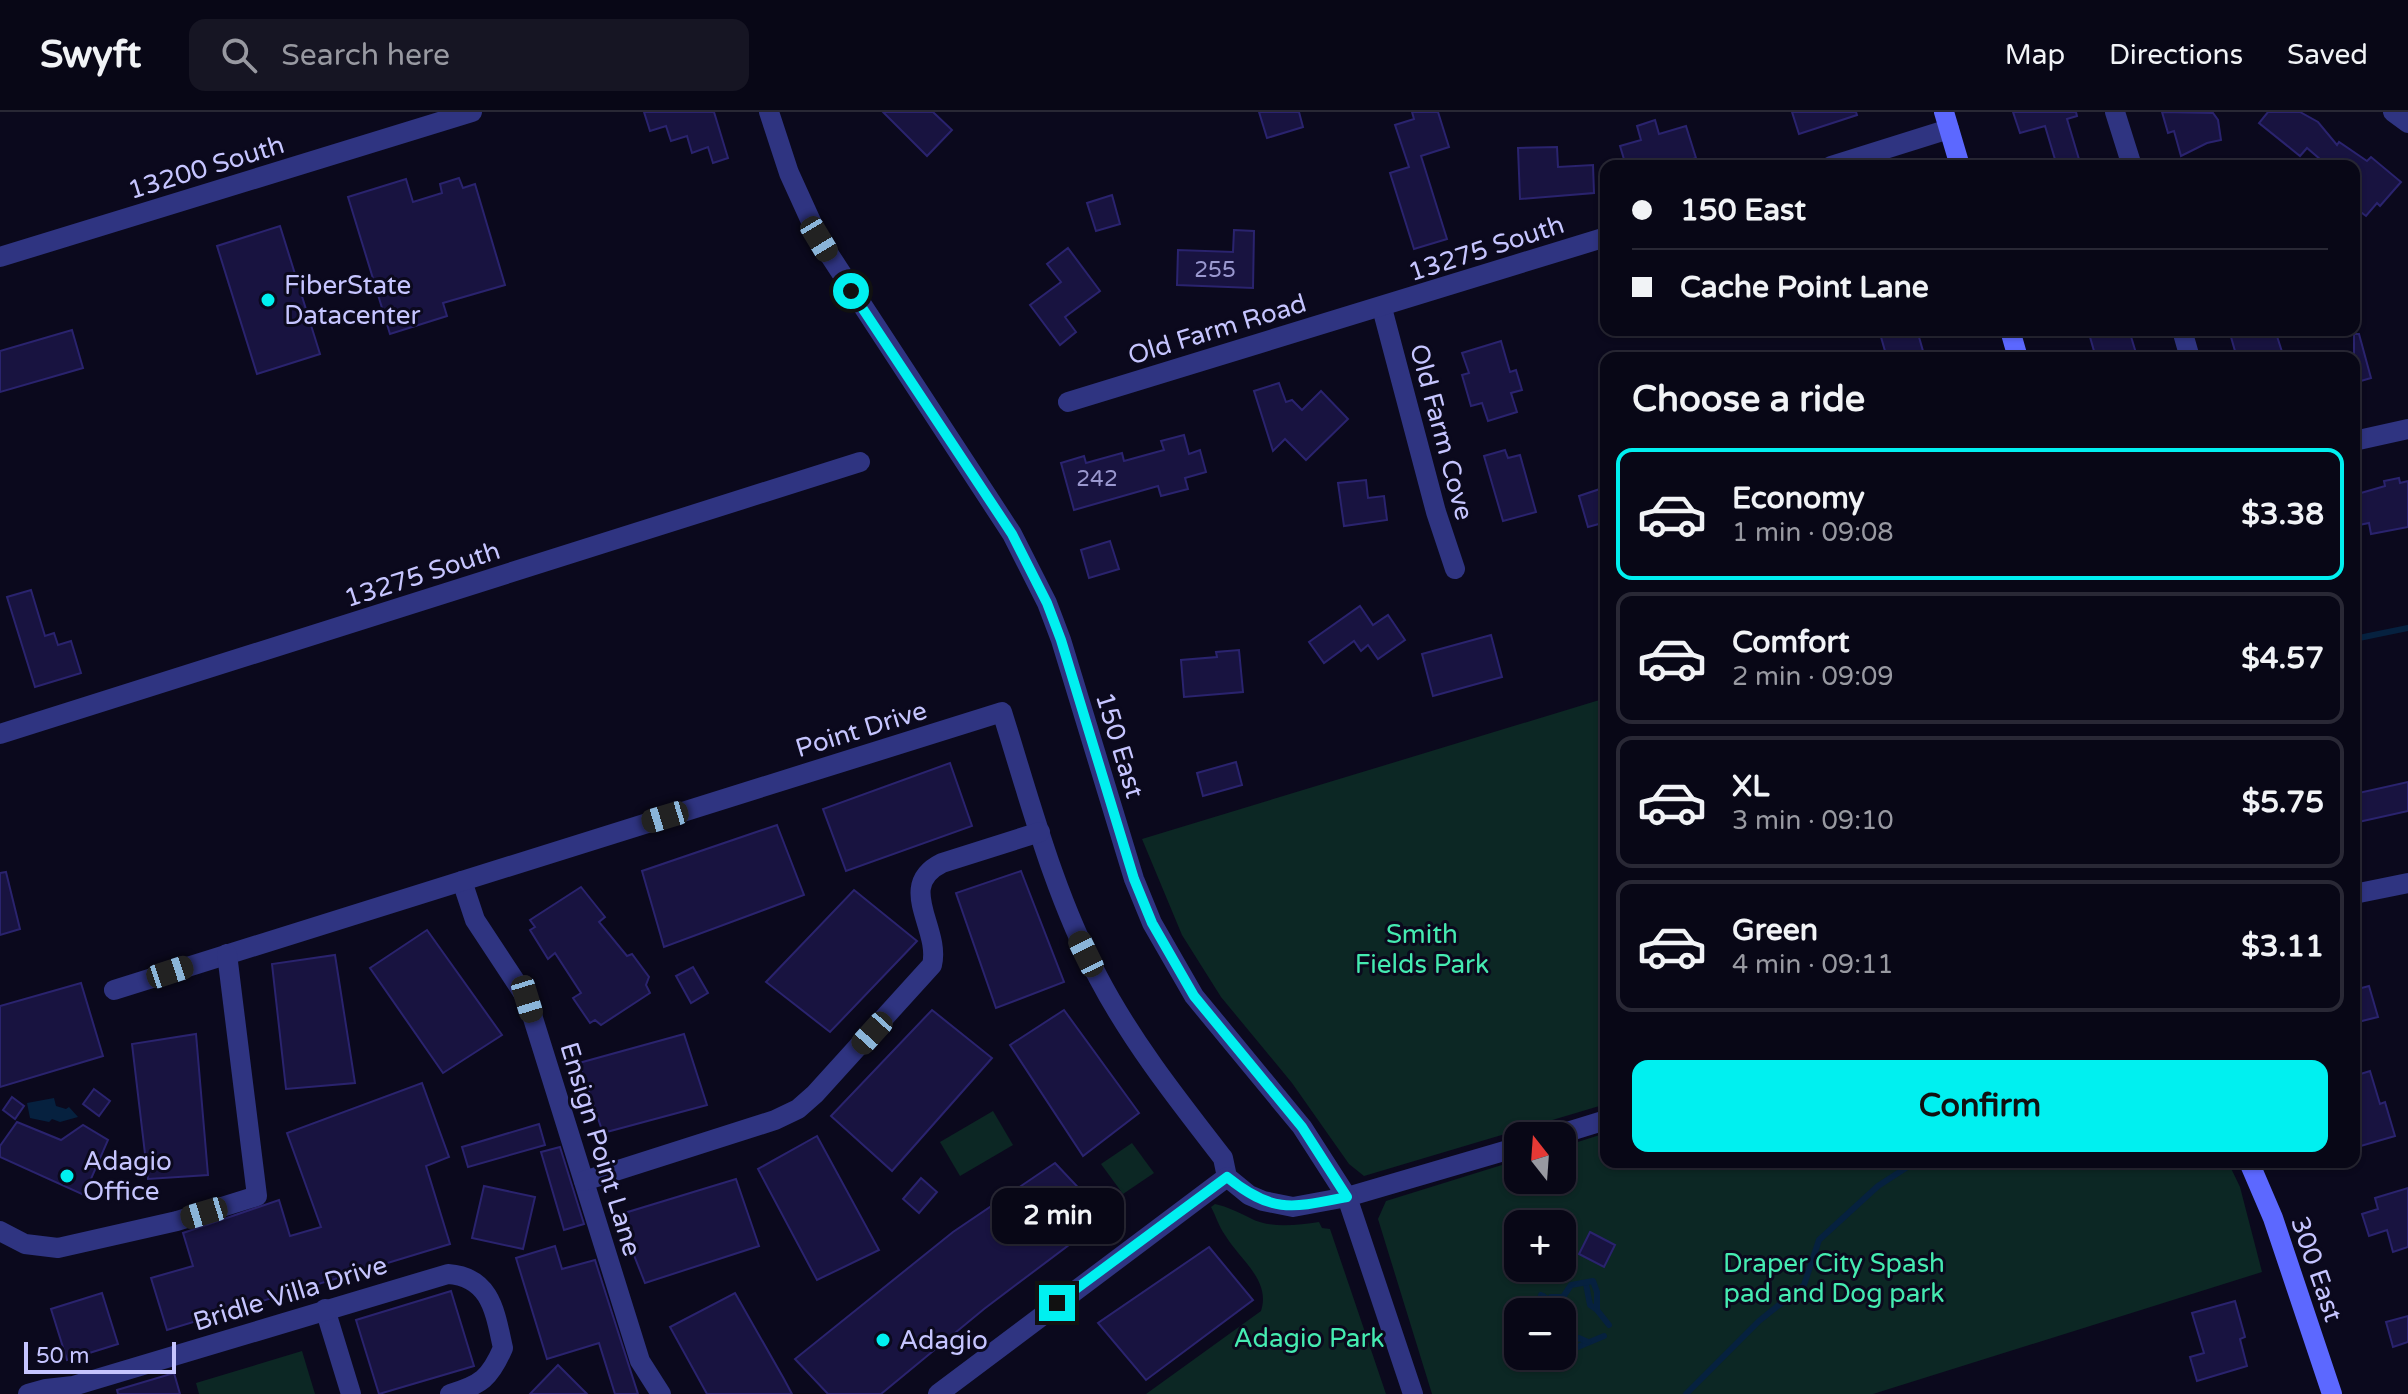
<!DOCTYPE html>
<meta charset="utf-8">
<style>
body{margin:0;font-family:"Varela Round",sans-serif;background:#161523;color:#f1f3f6;height:100vh;display:flex;flex-direction:column;font-size:30px;white-space:nowrap}
*{box-sizing:border-box;margin:0}
p{font-size:26px;color:#9899a1}
.icon{flex:none;width:44px;height:44px;fill:none;stroke:currentColor;stroke-width:2;stroke-linecap:round;stroke-linejoin:round}
.map{position:relative;flex:1;overflow:hidden}
.panel{position:absolute;left:1600px;top:240px;width:760px;height:816px;display:flex;flex-direction:column;background:#080716;border-radius:16px;box-shadow:0 2px 6px #0004,0 0 0 2px #292835}
.panel>*{flex:none}
.hud{position:absolute;left:1600px;top:48px;width:760px;height:176px;border-radius:16px;box-shadow:0 2px 6px #0004,0 0 0 2px #292835;display:grid;align-content:center;height:176px;padding:0 32px;background:#080716}
.needle{width:52px;rotate:343deg}
.fabs{position:absolute;left:1504px;top:1010px;display:grid;gap:16px}
.fabs a{display:grid;place-items:center;width:72px;height:72px;border-radius:16px;background:#080716;box-shadow:0 2px 6px #0004,0 0 0 2px #292835;font-size:40px}
.scale{position:absolute;left:24px;bottom:20px;width:152px;box-sizing:border-box;padding-left:8px;border:4px solid #c6c5ff;border-top:0;font-size:22px;line-height:28px;white-space:nowrap;color:#c6c5ff;-webkit-text-stroke:6px #0b091d;paint-order:stroke}
.end{position:absolute;width:36px;height:36px;margin:-18px;border:10px solid #00f0f0;background:#111;box-shadow:0 0 0 4px #111}
.from{border-radius:50%}
.bubble{position:absolute;height:56px;border-radius:16px;background:#080716;box-shadow:0 2px 6px #0004,0 0 0 2px #292835;font-size:26px;font-weight:700;line-height:56px;text-align:center}
.car{position:absolute;width:24px;height:48px;margin:-24px -12px;border-radius:10px;box-shadow:0 0 6px 2px #0007;background:linear-gradient(#222 24%,#8ab4d8 0 40%,#222 0 76%,#8ab4d8 0 86%,#222 0)}
.hud b{display:flex;align-items:center;gap:28px;height:76px;font-size:30px}
.hud b+b{border-top:2px solid #292835}
.hud i{width:20px;height:20px;background:#f1f3f6}
ul{padding:0;list-style:none}
li{display:flex;align-items:center;gap:24px;height:132px;margin:0 16px 12px;padding:0 16px;border:4px solid #292835;border-radius:16px}
li div{flex:1}
li b{display:block;font-size:30px}
li em{font-style:normal;font-weight:700}
li.on{border-color:#00f0f0}
li>.icon{width:72px;height:72px;stroke-width:1.5}
h2{padding:0 32px;font-size:36px;line-height:96px}
.cta{display:flex;gap:16px;margin-top:auto;padding:16px 32px}
.cta a{flex:1;height:92px;border-radius:16px;background:#00f0f0;color:#111;font-size:32px;font-weight:700;line-height:92px;text-align:center}
header{display:flex;align-items:center;gap:48px;box-sizing:border-box;height:112px;padding:0 40px;background:#080716;border-bottom:2px solid #292835}
header strong{font-size:38px}
nav{display:flex;gap:44px;margin-inline-start:auto;font-size:28px}
.search{width:560px;height:72px;background:#161523;display:flex;align-items:center;gap:20px;box-sizing:border-box;padding:0 28px;border-radius:16px;color:#9899a1;font-size:30px}
.map>svg:first-child{display:block}
.green{fill:#0c2724;fill-rule:evenodd}
.water{fill:#06213f}
.lines{fill:none;stroke-linecap:round;stroke-linejoin:round}
.stream{stroke:#06213f;stroke-width:6}
.building{fill:#181340;stroke:#2a236e;stroke-width:2}
.minor{stroke:#2f3481;stroke-width:20}
.tertiary{stroke:#2f3481;stroke-width:20}
.secondary{stroke:#5c68ff;stroke-width:20}
.route{stroke:#00f0f0;stroke-width:10}
.poi-dot{fill:#00f0f0;stroke:#0b091d;stroke-width:3}
.labels{text-anchor:middle;stroke-width:6;stroke-linejoin:round;paint-order:stroke}
.number-label{font-size:22px;fill:#9a98cf}
.street-label{font-size:26px;fill:#c6c5ff;stroke:#0b091d}
.poi-label{font-size:26px;fill:#c6c5ff;stroke:#0b091d;text-anchor:start}
.park-label{font-size:26px;fill:#45ebb1;stroke:#0b091d}
</style>
<header>
<strong>Swyft</strong>
<div class="search"><svg class="icon" aria-label="search" viewBox="0 0 24 24"><circle cx="10" cy="10" r="6"/><path d="M15 15l6 6"/></svg>Search here</div>
<nav><a>Map</a><a>Directions</a><a>Saved</a></nav>
</header>
<div class="map">
<svg width="2408" height="1282" viewBox="0 0 2408 1282">
<rect width="100%" height="100%" fill="#0b091d"/>
<g class="green">
<path d="M1606,586V992L1364,1064L1349,1052L1292,971L1221,885L1182,823L1142,727Z"/>
<path d="M993,999L1013,1033L960,1064L940,1030Z"/>
<path d="M1606,1021V1050H2228L2240,1075L2262,1160L1873,1282H1432L1378,1107L1386,1089L1518,1048V1068H1562V1035ZM1518,1112H1562V1156H1518ZM1518,1200H1562V1244H1518Z"/>
<path d="M1132,1031L1154,1061L1123,1082L1101,1052Z"/>
<path d="M1215,1092C1228,1095 1238,1100 1250,1106C1270,1117 1297,1113 1319,1110L1322,1116L1330,1117L1386,1282H1146L1261,1199C1271,1168 1240,1148 1225,1123C1219,1115 1216,1104 1211,1095Z"/>
<path d="M302,1239L315,1282H199L196,1271Z"/>
</g>
<path class="water" d="M54,986L56,994L66,997L69,995L78,1005L60,1010L52,1007L49,1010L30,1006L27,991Z"/>
<g class="lines">
<g class="stream">
<path d="M2354,527L2408,516"/>
<path d="M1586,1172L1590,1193L1596,1197"/>
<path d="M1541,1183L1555,1191L1556,1200"/>
<path d="M1551,1185H1563L1571,1173L1593,1169L1597,1180V1198L1609,1213"/>
<path d="M1543,1200V1184"/>
<path d="M1562,1213L1565,1229"/>
<path d="M1562,1229L1573,1237L1604,1224"/>
<path d="M1567,1232L1579,1226L1588,1230"/>
<path d="M1686,1282L1759,1209L1804,1173L1819,1128L1878,1074L1915,1050"/>
</g>
</g>
<g class="building">
<path d="M644,0H714L728,46L713,51L708,35L692,41L687,24L671,29L666,14L650,19Z"/>
<path d="M883,0H933L952,18L927,44Z"/>
<path d="M1259,0H1299L1303,15L1267,26Z"/>
<path d="M1412,0H1438L1449,35L1421,44L1447,127L1414,137L1390,61L1409,55L1395,13L1414,7Z"/>
<path d="M1792,0H1856L1857,3L1799,22Z"/>
<path d="M2013,0H2076L2077,4L2067,7L2081,54H2057L2045,14L2020,21Z"/>
<path d="M2162,0L2213,1L2218,8L2221,28L2207,31L2181,44L2174,19L2168,21Z"/>
<path d="M2268,0H2300L2318,10L2337,33L2339,30L2367,49L2371,45L2401,70L2380,94L2377,91L2366,104L2354,95V54H2328L2307,36L2300,44L2259,11Z"/>
<path d="M1655,8L1659,22L1686,14L1696,46L1670,54H1626L1620,34L1641,28L1637,14Z"/>
<path d="M1557,35L1558,55L1593,53L1594,81L1520,87L1518,36Z"/>
<path d="M459,66L463,76L475,72L505,173L443,191L447,204L390,222L348,85L406,67L413,90L442,81L440,72Z"/>
<path d="M1112,83L1120,112L1096,119L1087,91Z"/>
<path d="M280,114L320,242L257,262L217,134Z"/>
<path d="M1234,118L1254,119L1253,176L1177,173L1178,138L1233,140Z"/>
<path d="M1068,136L1100,179L1065,205L1076,220L1060,233L1030,193L1061,170L1047,152Z"/>
<path d="M72,218L83,256L0,280V239Z"/>
<path d="M1879,218H1917L1925,246H1887Z"/>
<path d="M2088,218H2129L2136,241L2118,246H2096Z"/>
<path d="M2229,218H2275L2284,246H2237Z"/>
<path d="M2354,222H2359L2371,266L2354,271Z"/>
<path d="M1501,229L1510,260L1516,258L1522,278L1511,281L1517,300L1488,309L1482,291L1471,294L1462,263L1469,261L1462,241Z"/>
<path d="M1279,271L1286,290L1292,288L1302,298L1321,279L1348,307L1306,348L1285,327L1273,339L1254,279Z"/>
<path d="M1184,323L1189,342L1200,338L1206,360L1185,366L1188,377L1161,384L1158,374L1074,398L1061,351L1084,344L1086,351L1122,341L1124,349L1164,338L1161,329Z"/>
<path d="M1505,338L1508,346L1520,343L1536,400L1503,409L1484,344Z"/>
<path d="M2399,366L2400,371L2408,369V415L2371,422L2369,411L2359,413L2354,383L2385,374L2384,369Z"/>
<path d="M1366,368L1368,386L1384,384L1387,408L1344,414L1338,371Z"/>
<path d="M1606,375V410L1588,415L1579,384Z"/>
<path d="M1110,429L1119,457L1089,466L1081,438Z"/>
<path d="M31,478L45,524L54,521L58,533L71,529L81,561L35,575L7,485Z"/>
<path d="M1360,494L1373,513L1388,503L1405,528L1378,547L1368,533L1361,539L1354,529L1324,551L1309,530Z"/>
<path d="M1491,523L1502,565L1433,584L1422,542Z"/>
<path d="M1239,538L1243,580L1184,585L1181,548L1217,545L1216,540Z"/>
<path d="M1236,650L1242,673L1203,684L1197,661Z"/>
<path d="M950,651L972,714L846,759L823,697Z"/>
<path d="M2408,670V699L2354,711V682Z"/>
<path d="M777,713L804,783L664,835L642,759Z"/>
<path d="M1021,759L1064,870L996,896L956,781Z"/>
<path d="M6,760L20,817L0,823V761Z"/>
<path d="M581,775L605,805L599,810L627,844L632,842L649,865L646,873L650,881L601,913L595,908L590,911L573,886L581,881L555,841L548,847L530,818L535,815L530,808Z"/>
<path d="M854,778L917,829L830,920L766,870Z"/>
<path d="M427,818L502,923L443,961L370,856Z"/>
<path d="M335,843L355,971L286,977L272,852Z"/>
<path d="M693,855L708,881L691,891L676,864Z"/>
<path d="M81,871L103,944L0,975V894Z"/>
<path d="M2369,874L2378,905L2354,911V878Z"/>
<path d="M932,898L992,946L892,1059L831,1004Z"/>
<path d="M1064,898L1139,1001L1083,1044L1010,933Z"/>
<path d="M196,922L208,1063L148,1067L132,932Z"/>
<path d="M684,922L707,993L603,1021L579,951Z"/>
<path d="M2370,959L2380,992L2385,990L2395,1024L2354,1036V964Z"/>
<path d="M422,971L449,1045L426,1054L450,1132L167,1218L151,1166L193,1154L183,1121L279,1088L290,1124L321,1115L287,1021Z"/>
<path d="M94,977L110,989L99,1004L83,992Z"/>
<path d="M12,985L24,994L15,1007L3,998Z"/>
<path d="M17,1010L61,1028L83,1013L108,1028L84,1083L0,1045V1034Z"/>
<path d="M539,1012L545,1033L468,1055L462,1035Z"/>
<path d="M817,1024L879,1138L817,1168L758,1057Z"/>
<path d="M560,1035L584,1112L564,1118L541,1040Z"/>
<path d="M1055,1051L1106,1105L984,1197L881,1282H828L795,1247L953,1120Z"/>
<path d="M921,1066L937,1080L919,1101L903,1087Z"/>
<path d="M736,1067L759,1134L645,1171L618,1103Z"/>
<path d="M484,1074L535,1085L523,1137L472,1126Z"/>
<path d="M2408,1076V1135L2393,1140L2387,1118L2369,1124L2362,1102L2378,1097L2375,1086Z"/>
<path d="M1590,1120L1615,1133L1604,1155L1579,1142Z"/>
<path d="M555,1134L562,1157L595,1148L638,1282H615L599,1231L547,1247L516,1146Z"/>
<path d="M1209,1135L1253,1188L1146,1268L1098,1211Z"/>
<path d="M451,1179L474,1254L379,1282L356,1208Z"/>
<path d="M102,1181L118,1232L67,1248L51,1197Z"/>
<path d="M735,1181L784,1267L792,1282H707L670,1215Z"/>
<path d="M2235,1189L2245,1225L2240,1227L2247,1254L2197,1269L2190,1245L2204,1241L2192,1201Z"/>
<path d="M2408,1204V1230L2393,1235L2386,1210Z"/>
<path d="M558,1253L587,1282H530Z"/>
<path d="M174,1261L180,1282H118L117,1278Z"/>
</g>
<g class="lines">
<g class="minor">
<path d="M2115,0L2132,54"/>
<path d="M2393,0L2408,11"/>
<path d="M1831,54L1949,17"/>
<path d="M1382,196L1436,400L1455,457"/>
<path d="M2182,218L2190,246"/>
<path d="M1068,290L1606,125"/>
<path d="M2354,329L2408,317"/>
<path d="M0,622C287,533 573,440 860,350"/>
<path d="M462,769L475,808L527,887L640,1249L661,1282"/>
<path d="M2354,782L2408,771"/>
<path d="M114,878L1002,600C1030,689 1054,782 1098,865C1132,930 1178,988 1223,1046L1227,1065L1249,1083L1263,1089L1293,1095L1347,1085L1518,1035"/>
<path d="M1554,1024L1606,1008"/>
<path d="M584,1069L775,1008L798,997L815,982L932,853C941,816 895,774 942,751L1040,720"/>
<path d="M0,1119L25,1132L58,1136L177,1109L257,1084L227,842"/>
<path d="M325,1197L351,1282"/>
<path d="M28,1282L46,1277L73,1274L448,1162C491,1165 495,1200 503,1236C490,1266 481,1273 450,1282"/>
<path d="M938,1282L1227,1065"/>
</g>
<g class="tertiary">
<path d="M769,0L789,61L819,127L1012,422L1047,491L1061,528L1134,767L1152,811L1194,884L1302,1015L1347,1085L1413,1282"/>
<path d="M0,145L472,0"/>
</g>
<g class="secondary">
<path d="M1944,0L1960,54"/>
<path d="M2010,218L2018,246"/>
<path d="M2249,1050L2273,1106L2332,1282"/>
</g>
</g>
<g class="lines">
<path class="route" d="M851,179L1012,422L1047,491L1061,528L1134,767L1152,811L1194,884L1302,1015L1347,1085C1292,1096 1273,1102 1227,1065L1057,1191"/>
</g>
<g class="poi-dot">
<circle cx="268" cy="188" r="8"/>
<circle cx="67" cy="1064" r="8"/>
<circle cx="883" cy="1228" r="8"/>
</g>
<g class="labels">
<g class="number-label">
<text x="1215" y="165">255</text>
<text x="1097" y="374">242</text>
</g>
<g class="street-label">
<text transform="translate(206 55) rotate(-17)" y="9">13200 South</text>
<text transform="translate(1486 136) rotate(-18)" y="9">13275 South</text>
<text transform="translate(1217 217) rotate(-17)" y="9">Old Farm Road</text>
<text transform="translate(1442 320) rotate(75)" y="9">Old Farm Cove</text>
<text transform="translate(422 462) rotate(-18)" y="9">13275 South</text>
<text transform="translate(861 617) rotate(-17)" y="9">Point Drive</text>
<text transform="translate(1120 633) rotate(73)" y="9">150 East</text>
<text transform="translate(601 1037) rotate(73)" y="9">Ensign Point Lane</text>
<text transform="translate(2317 1157) rotate(71)" y="9">300 East</text>
<text transform="translate(290 1181) rotate(-17)" y="9">Bridle Villa Drive</text>
</g>
<g class="poi-label">
<text x="284" y="182">FiberState<tspan x="284" dy="30">Datacenter</tspan></text>
<text x="83" y="1058">Adagio<tspan x="83" dy="30">Office</tspan></text>
<text x="899" y="1237">Adagio</text>
</g>
<g class="park-label">
<text x="1422" y="831">Smith<tspan x="1422" dy="30">Fields Park</tspan></text>
<text x="1834" y="1160">Draper City Spash<tspan x="1834" dy="30">pad and Dog park</tspan></text>
<text x="1309" y="1235">Adagio Park</text>
</g>
</g>
</svg>
<div class="fabs">
<a><svg class="needle" viewBox="-14 -14 28 28"><path d="M0-13l5 13h-10z" fill="#e53935"/><path d="M0 13l5-13h-10z" fill="#9899a1"/></svg></a>
<a>+</a>
<a>−</a>
</div>
<div class="scale">50 m</div>
<i class="end from" style="left:851px;top:179px"></i>
<i class="end" style="left:1057px;top:1191px"></i>
<div class="bubble" style="left:992px;top:1076px;width:132px">2 min</div>
<i class="car" style="left:819px;top:127px;rotate:149deg"></i>
<i class="car" style="left:665px;top:705px;rotate:253deg"></i>
<i class="car" style="left:1086px;top:842px;rotate:334deg"></i>
<i class="car" style="left:170px;top:860px;rotate:72deg"></i>
<i class="car" style="left:527px;top:887px;rotate:163deg"></i>
<i class="car" style="left:872px;top:921px;rotate:222deg"></i>
<i class="car" style="left:204px;top:1101px;rotate:253deg"></i>
<div class="hud">
<b><i class="from"></i>150 East</b>
<b><i></i>Cache Point Lane</b>
</div>
<section class="panel">
<h2>Choose a ride</h2>
<ul>
<li class="on"><svg class="icon" aria-label="car" viewBox="0 0 24 24"><path d="M5 17H2v-5l4-1 3-4h7l3 4 3 1v5h-3M9 17h6M6 11h13"/><circle cx="7" cy="17" r="2"/><circle cx="17" cy="17" r="2"/></svg><div><b>Economy</b><p>1 min · 09:08</p></div><em>$3.38</em></li>
<li><svg class="icon" aria-label="car" viewBox="0 0 24 24"><path d="M5 17H2v-5l4-1 3-4h7l3 4 3 1v5h-3M9 17h6M6 11h13"/><circle cx="7" cy="17" r="2"/><circle cx="17" cy="17" r="2"/></svg><div><b>Comfort</b><p>2 min · 09:09</p></div><em>$4.57</em></li>
<li><svg class="icon" aria-label="car" viewBox="0 0 24 24"><path d="M5 17H2v-5l4-1 3-4h7l3 4 3 1v5h-3M9 17h6M6 11h13"/><circle cx="7" cy="17" r="2"/><circle cx="17" cy="17" r="2"/></svg><div><b>XL</b><p>3 min · 09:10</p></div><em>$5.75</em></li>
<li><svg class="icon" aria-label="car" viewBox="0 0 24 24"><path d="M5 17H2v-5l4-1 3-4h7l3 4 3 1v5h-3M9 17h6M6 11h13"/><circle cx="7" cy="17" r="2"/><circle cx="17" cy="17" r="2"/></svg><div><b>Green</b><p>4 min · 09:11</p></div><em>$3.11</em></li>
</ul>
<div class="cta"><a>Confirm</a></div>
</section>
</div>
